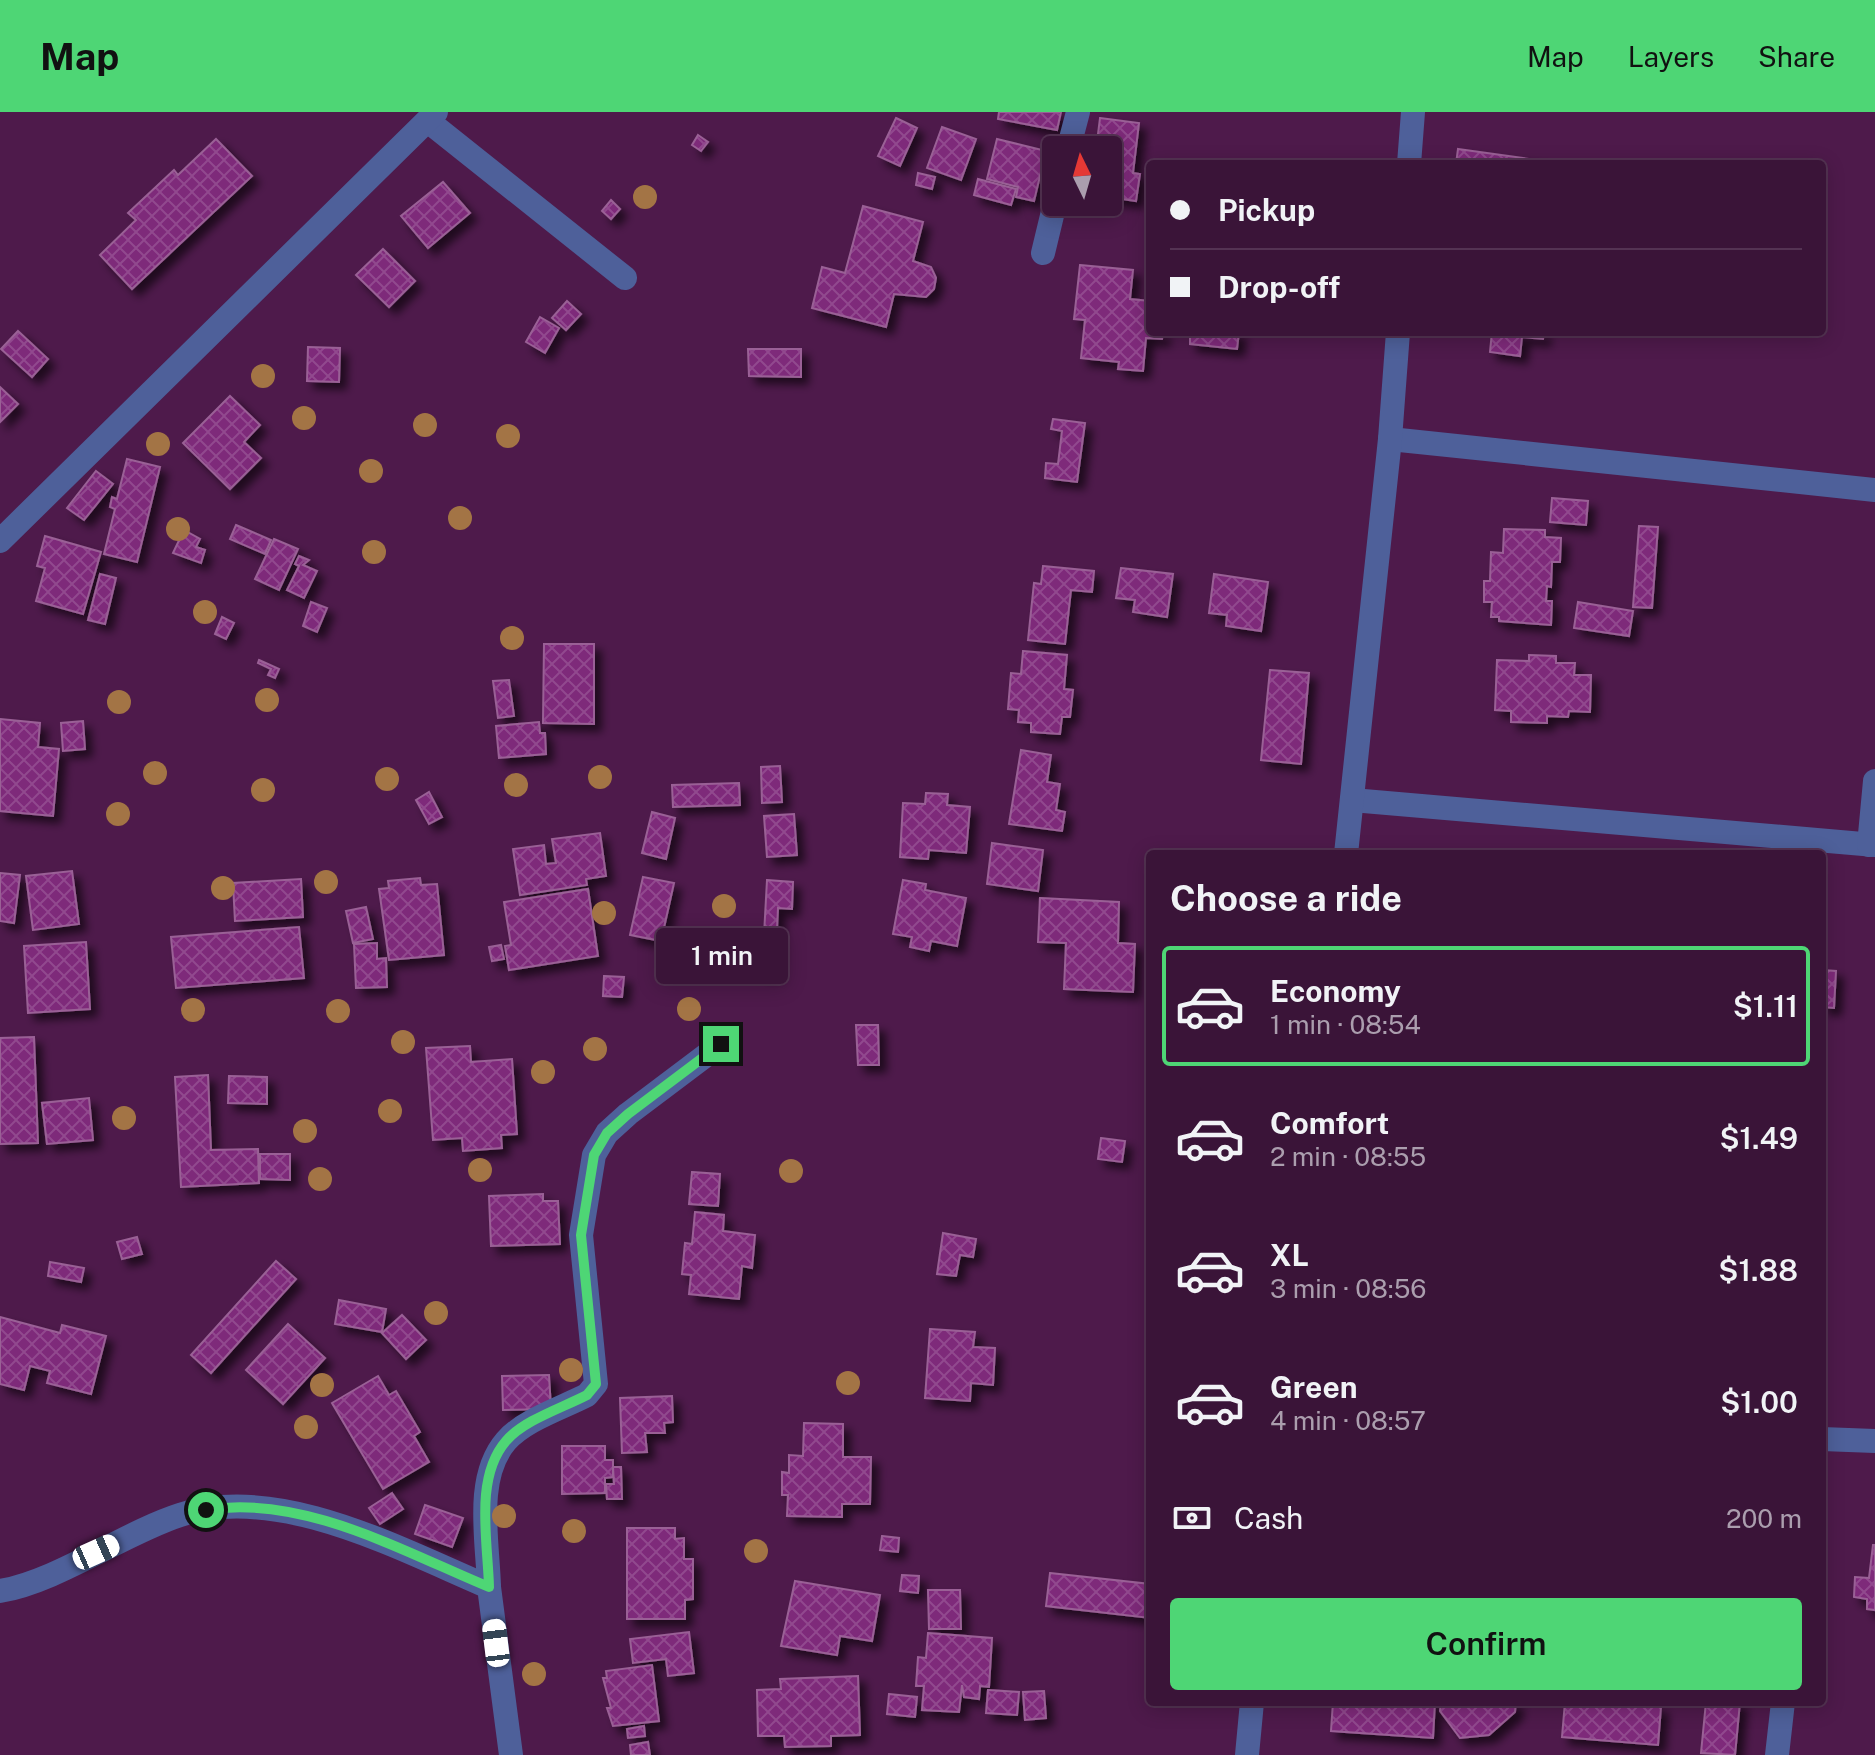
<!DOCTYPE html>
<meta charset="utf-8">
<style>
body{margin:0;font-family:"Public Sans",sans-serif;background:#452143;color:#f1f3f6;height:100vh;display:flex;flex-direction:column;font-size:30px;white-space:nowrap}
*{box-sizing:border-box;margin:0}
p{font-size:26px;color:#ab9eae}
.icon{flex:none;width:44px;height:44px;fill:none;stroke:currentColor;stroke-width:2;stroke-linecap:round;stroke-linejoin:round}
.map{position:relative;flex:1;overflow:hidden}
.sheet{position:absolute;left:1146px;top:738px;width:680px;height:856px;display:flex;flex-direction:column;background:#3a1438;border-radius:8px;box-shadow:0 4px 20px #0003,0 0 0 2px #543353}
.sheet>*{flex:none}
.hud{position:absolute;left:1146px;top:48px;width:680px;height:176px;border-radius:8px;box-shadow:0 4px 20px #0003,0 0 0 2px #543353;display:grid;align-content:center;height:176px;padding:0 24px;background:#3a1438}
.needle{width:52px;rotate:355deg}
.tools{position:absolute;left:1042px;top:24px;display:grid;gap:16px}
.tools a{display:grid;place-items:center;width:80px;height:80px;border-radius:8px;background:#3a1438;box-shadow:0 4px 20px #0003,0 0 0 2px #543353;font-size:40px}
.end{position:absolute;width:36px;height:36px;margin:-18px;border:10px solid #4ed675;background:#111;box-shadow:0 0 0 4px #111}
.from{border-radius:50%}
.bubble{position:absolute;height:56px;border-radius:8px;background:#3a1438;box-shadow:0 4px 20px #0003,0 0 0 2px #543353;font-size:26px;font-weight:600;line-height:56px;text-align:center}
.car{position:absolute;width:24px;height:48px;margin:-24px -12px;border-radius:10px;box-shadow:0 0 6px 2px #0007;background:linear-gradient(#fff 24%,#345 0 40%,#fff 0 76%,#345 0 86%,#fff 0)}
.hud b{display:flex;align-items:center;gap:28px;height:76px;font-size:30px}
.hud b+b{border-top:2px solid #543353}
.hud i{width:20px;height:20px;background:#f1f3f6}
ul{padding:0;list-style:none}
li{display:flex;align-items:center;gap:24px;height:120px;margin:0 16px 12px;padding:0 8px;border:4px solid transparent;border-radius:8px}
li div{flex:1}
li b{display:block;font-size:30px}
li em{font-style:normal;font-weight:600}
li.selected{border-color:#4ed675}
li>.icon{width:72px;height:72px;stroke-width:1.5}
h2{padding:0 24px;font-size:36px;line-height:96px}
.pay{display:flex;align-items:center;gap:20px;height:88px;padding:0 24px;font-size:30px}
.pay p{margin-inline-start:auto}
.cta{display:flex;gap:16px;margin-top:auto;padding:16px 24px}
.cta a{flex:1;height:92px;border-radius:8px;background:#4ed675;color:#111;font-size:32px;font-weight:600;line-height:92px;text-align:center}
header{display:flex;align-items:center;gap:48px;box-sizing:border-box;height:112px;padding:0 40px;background:#4ed675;color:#111}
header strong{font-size:38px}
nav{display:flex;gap:44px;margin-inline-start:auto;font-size:28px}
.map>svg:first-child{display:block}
.building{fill:url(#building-cross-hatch);stroke:#9a6196;stroke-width:2;filter:url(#shadow)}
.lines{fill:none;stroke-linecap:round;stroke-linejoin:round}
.minor{stroke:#4e609a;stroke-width:24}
.tree{fill:#a37445}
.route{stroke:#4ed675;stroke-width:10}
</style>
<header>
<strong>Map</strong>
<nav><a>Map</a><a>Layers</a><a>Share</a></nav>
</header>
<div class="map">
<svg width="1875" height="1643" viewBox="0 0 1875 1643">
<defs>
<pattern id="building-cross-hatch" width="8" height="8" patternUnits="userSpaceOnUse" patternTransform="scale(2)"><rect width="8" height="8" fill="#7e297a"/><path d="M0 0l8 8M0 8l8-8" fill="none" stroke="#91488e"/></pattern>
<filter id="shadow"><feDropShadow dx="7" dy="7" stdDeviation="4" flood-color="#0009"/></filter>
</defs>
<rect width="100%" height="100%" fill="#4e1a4b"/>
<g class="building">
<path d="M999,0H1061L1057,18L998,7Z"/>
<path d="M896,6L917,16L900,54L878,44Z"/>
<path d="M1100,6L1139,11L1133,61L1140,62L1136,89L1108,85V38H1096Z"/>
<path d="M942,15L976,27L961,68L927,56Z"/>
<path d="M698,23L708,30L701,39L692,33Z"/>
<path d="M216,27L252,64L132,177L100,143L136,108L128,101L174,58L178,63Z"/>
<path d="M997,27L1046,39L1034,89L1016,85L1018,75L987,67Z"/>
<path d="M1458,37L1544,49V52H1456Z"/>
<path d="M918,61L935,65L932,77L916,73Z"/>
<path d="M978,67L1016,77L1011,93L974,83Z"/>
<path d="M443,70L470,101L428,136L401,104Z"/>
<path d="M611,88L620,97L611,107L602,99Z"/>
<path d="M863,94L923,110L913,149L931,155L936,166L934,177L926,185L894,182L886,215L812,196L822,155L845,161Z"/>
<path d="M383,137L415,169L389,195L356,163Z"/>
<path d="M1080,153L1133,158L1130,187L1150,189V220H1163L1162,227L1146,226L1143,259L1118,257L1119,250L1081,246L1085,208L1074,207Z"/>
<path d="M567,189L581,202L566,218L552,206Z"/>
<path d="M540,205L559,216L545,241L526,230Z"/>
<path d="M18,219L48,247L32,265L1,237Z"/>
<path d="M1190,220H1239L1237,237L1190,232Z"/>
<path d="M1492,220H1544L1543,227L1522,225L1520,244L1490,240Z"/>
<path d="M308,235L340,236L339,270L307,269Z"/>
<path d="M748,237H801V265L749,264Z"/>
<path d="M0,275L18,292L0,310Z"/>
<path d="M230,284L260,313L244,330L261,346L230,377L183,331Z"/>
<path d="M1053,307L1085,311L1077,370L1045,366L1046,351L1058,352L1062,319L1051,317Z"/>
<path d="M127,347L160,355L137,450L104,442L115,397L110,395L112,385L117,387Z"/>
<path d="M96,359L113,372L84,408L67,396Z"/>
<path d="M1552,386L1588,389L1586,413L1550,410Z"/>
<path d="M236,413L271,428L265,442L230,427Z"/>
<path d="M1639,414L1658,415L1652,496L1633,495Z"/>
<path d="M1504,417L1545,418V425L1561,426L1560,450H1552L1551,475L1547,474L1546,489H1552L1551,513L1499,509V505H1491L1492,490H1484V469H1490L1491,440L1503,441Z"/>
<path d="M184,418L200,427L196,435L205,438L201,451L173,441Z"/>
<path d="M45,424L101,440L83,502L36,489L45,456L37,454Z"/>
<path d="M274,427L298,437L279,478L255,467Z"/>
<path d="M299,444L309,448L303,453L317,459L304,486L287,478L299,454L295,452Z"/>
<path d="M1043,454L1094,459L1092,480L1071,478L1065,532L1028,528L1034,471L1041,472Z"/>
<path d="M1121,456L1173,462L1167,505L1133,500L1135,488L1116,486Z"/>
<path d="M100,462L116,466L105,512L88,508Z"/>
<path d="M1214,462L1268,470L1261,519L1226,514L1227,503L1209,501Z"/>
<path d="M311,490L327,496L317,520L303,514Z"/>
<path d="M1578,490L1633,499L1629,524L1574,516Z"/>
<path d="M222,505L234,511L226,527L215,522Z"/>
<path d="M544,532H594V612L543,611Z"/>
<path d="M1023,539L1067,543L1064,577L1073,578L1070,605H1062L1060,622L1031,620V611L1018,610L1019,598L1008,597L1011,561L1021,562Z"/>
<path d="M1529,543L1556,544V551H1575L1574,563H1591L1590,600L1569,599L1568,605L1547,604V611L1511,610V599L1495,598L1497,548L1529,549Z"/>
<path d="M259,548L279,557L275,566L268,563L271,557L258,551Z"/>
<path d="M1270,558L1309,561L1301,652L1261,648Z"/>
<path d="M509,568L514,604L498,606L493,569Z"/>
<path d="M0,607L40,611L38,635L59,637L53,704L0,699Z"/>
<path d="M83,609L85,637L63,639L61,611Z"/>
<path d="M539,610L540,621H545L546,642L499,646L496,614Z"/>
<path d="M1021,638L1051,643L1047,670L1060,672L1056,698L1065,700L1062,719L1009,712Z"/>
<path d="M780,654L782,690L762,691L761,655Z"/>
<path d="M739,671L740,693L673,695L672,673Z"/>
<path d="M429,680L442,705L429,712L416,688Z"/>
<path d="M926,681L948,682L947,693L970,695L966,741L929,738L928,747L900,745L903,691L925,692Z"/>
<path d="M652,700L675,706L666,747L642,741Z"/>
<path d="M794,702L797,743L767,745L764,704Z"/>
<path d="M600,721L606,764L586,767L587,773L520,783L513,737L544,733L546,752L556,751L552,727Z"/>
<path d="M992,731L1043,738L1038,779L987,772Z"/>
<path d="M72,759L79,812L33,818L26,764Z"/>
<path d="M0,761L20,763L14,811L0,809Z"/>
<path d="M643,765L674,771L661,829L630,823Z"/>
<path d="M420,766L421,773L437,772L444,843L389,848L379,777L389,776L388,769Z"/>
<path d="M301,767L303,805L235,809L233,771Z"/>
<path d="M767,768L793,770L792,797L778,796L775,861L762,860Z"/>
<path d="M903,768L926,772L925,778L966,786L957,834L931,829L929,839L910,835L912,825L893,822Z"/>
<path d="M588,777L598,844L509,858L505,834L511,833L504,790Z"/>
<path d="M1040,786L1119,790L1118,831L1135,832L1133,880L1064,877L1066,831L1038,830Z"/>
<path d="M366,795L373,827L353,831L346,799Z"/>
<path d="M299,815L304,866L176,876L171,825Z"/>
<path d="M86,830L90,897L28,901L24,834Z"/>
<path d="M377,831V847L386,846L387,875L356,876L354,832Z"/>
<path d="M501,833L504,847L492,849L489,835Z"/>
<path d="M1822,858L1836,859L1834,896L1822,895Z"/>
<path d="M604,864L624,865L622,885L603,884Z"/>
<path d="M856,913H878L879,953H858Z"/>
<path d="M34,925L38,1031L0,1032V926Z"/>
<path d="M470,934L471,950L512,947L517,1022L501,1023L502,1036L463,1039L462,1026L433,1028L426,936Z"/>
<path d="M208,963L211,1038L258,1037L259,1071L181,1075L175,965Z"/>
<path d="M229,964L267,965V992L228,991Z"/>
<path d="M89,986L93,1028L47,1032L42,991Z"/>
<path d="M1101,1026L1125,1029L1122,1050L1098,1047Z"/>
<path d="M260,1042H290V1068L260,1067Z"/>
<path d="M692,1060L720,1062L718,1094L689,1092Z"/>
<path d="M543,1082V1089H558L560,1132L491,1134L489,1084Z"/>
<path d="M695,1100L724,1103L723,1119L755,1123L752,1156L742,1154L739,1187L689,1182L691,1163L682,1162L685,1131L692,1132Z"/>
<path d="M943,1121L976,1127L973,1145L960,1143L956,1164L937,1162Z"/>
<path d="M137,1125L142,1142L122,1147L117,1130Z"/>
<path d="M276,1149L296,1167L211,1261L191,1243Z"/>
<path d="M50,1150L84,1156L81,1170L48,1164Z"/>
<path d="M339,1188L386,1197L382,1220L335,1212Z"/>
<path d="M402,1203L426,1228L406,1247L382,1221Z"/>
<path d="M0,1205L60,1221L62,1213L106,1224L91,1282L47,1271L50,1259L30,1254L24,1278L0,1272Z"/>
<path d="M288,1212L325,1246L283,1292L246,1258Z"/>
<path d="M930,1217L975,1220L973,1235L995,1236L993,1273L971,1271L970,1289L925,1286Z"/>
<path d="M549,1263L551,1297L503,1298L502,1264Z"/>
<path d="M378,1264L389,1283L396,1279L420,1320L414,1324L429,1350L383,1377L332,1291Z"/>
<path d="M672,1284L673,1310L664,1311L665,1321H645L647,1340L622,1341L620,1286Z"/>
<path d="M804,1311L843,1312V1345H871L870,1392H842V1405L787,1404L788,1383H782V1360L789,1361V1343L803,1344Z"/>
<path d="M562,1334H605V1348H613V1365L605,1366V1381L562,1382Z"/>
<path d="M613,1355H621L622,1387H607L606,1372H614Z"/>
<path d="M392,1381L403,1397L380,1412L369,1396Z"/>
<path d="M425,1393L463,1406L452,1435L415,1422Z"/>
<path d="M627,1416H675V1427L684,1426V1447H693V1487L685,1488V1507H627Z"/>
<path d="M882,1424L899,1426L898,1440L880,1438Z"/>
<path d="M1873,1433H1875V1498L1867,1497V1487L1854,1485L1855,1465L1869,1466Z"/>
<path d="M1050,1461L1150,1472V1506L1046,1494Z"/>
<path d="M902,1463L919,1464L918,1481L900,1479Z"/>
<path d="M795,1469L880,1483L872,1529L840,1524L837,1543L781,1534Z"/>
<path d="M928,1478H960L961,1517H929Z"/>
<path d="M689,1520L694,1561L668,1564L666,1547L633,1551L630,1527Z"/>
<path d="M928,1521L992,1526L989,1575L980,1574L979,1587L964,1585L962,1573L959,1600L922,1598L924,1574H916L918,1545L926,1546Z"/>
<path d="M652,1553L659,1609L613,1614L607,1596H611L603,1566H607L606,1559Z"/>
<path d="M858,1564L860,1623L831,1624V1634L785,1635L784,1624H758L757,1578L781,1577L780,1567Z"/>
<path d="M988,1578L1019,1580L1017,1603L986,1601Z"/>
<path d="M1044,1579L1046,1606L1025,1608L1023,1580Z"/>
<path d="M889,1582L917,1585L915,1605L887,1602Z"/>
<path d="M1333,1590H1435L1433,1626L1331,1619Z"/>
<path d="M1441,1590H1516L1515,1600L1489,1623L1460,1626L1440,1599Z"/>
<path d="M1565,1590H1634L1661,1595L1658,1633L1562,1625Z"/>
<path d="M1706,1590H1740L1735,1643L1701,1641Z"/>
<path d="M644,1614L645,1624L628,1626L627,1617Z"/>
<path d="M648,1630L650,1643H631L630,1633Z"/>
</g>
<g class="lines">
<g class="minor">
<path d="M428,9L625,166"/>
<path d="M1068,38L1078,0"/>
<path d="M1409,52L1413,0"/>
<path d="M1043,141L1056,87"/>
<path d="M1390,327L1875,378"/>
<path d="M0,429L436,0"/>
<path d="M1352,688L1875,733"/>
<path d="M1869,733L1875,669"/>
<path d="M1346,742L1390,327L1398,220"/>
<path d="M1822,1327L1875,1329"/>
<path d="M489,1475C488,1430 474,1366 506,1329C524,1308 562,1296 587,1283L596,1272L581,1123L594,1043L607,1021L628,1002L721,932"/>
<path d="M0,1479C56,1470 124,1421 180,1403C279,1371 399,1437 489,1475L511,1643"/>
<path d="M1247,1643L1252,1590"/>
<path d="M1777,1643L1783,1590"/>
</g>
</g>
<g class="tree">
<circle cx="645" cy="85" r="12"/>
<circle cx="263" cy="264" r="12"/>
<circle cx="304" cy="306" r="12"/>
<circle cx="425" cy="313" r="12"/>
<circle cx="508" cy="324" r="12"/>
<circle cx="158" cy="332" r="12"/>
<circle cx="371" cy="359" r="12"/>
<circle cx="460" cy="406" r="12"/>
<circle cx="178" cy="417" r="12"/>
<circle cx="374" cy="440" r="12"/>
<circle cx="205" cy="500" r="12"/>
<circle cx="512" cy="526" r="12"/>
<circle cx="267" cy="588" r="12"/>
<circle cx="119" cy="590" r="12"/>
<circle cx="155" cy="661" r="12"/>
<circle cx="600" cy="665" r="12"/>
<circle cx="387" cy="667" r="12"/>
<circle cx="516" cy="673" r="12"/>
<circle cx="263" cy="678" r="12"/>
<circle cx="118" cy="702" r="12"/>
<circle cx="326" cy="770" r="12"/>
<circle cx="223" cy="776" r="12"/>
<circle cx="724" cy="794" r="12"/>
<circle cx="604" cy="801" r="12"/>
<circle cx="689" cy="897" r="12"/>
<circle cx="193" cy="898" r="12"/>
<circle cx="338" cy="899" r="12"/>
<circle cx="403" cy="930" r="12"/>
<circle cx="595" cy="937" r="12"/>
<circle cx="543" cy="960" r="12"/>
<circle cx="390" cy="999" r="12"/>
<circle cx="124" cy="1006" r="12"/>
<circle cx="305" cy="1019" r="12"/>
<circle cx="480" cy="1058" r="12"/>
<circle cx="791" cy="1059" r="12"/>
<circle cx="320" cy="1067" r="12"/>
<circle cx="436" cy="1201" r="12"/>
<circle cx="571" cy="1258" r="12"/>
<circle cx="848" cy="1271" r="12"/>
<circle cx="322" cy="1273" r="12"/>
<circle cx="306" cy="1315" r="12"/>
<circle cx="504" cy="1404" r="12"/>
<circle cx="574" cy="1419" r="12"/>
<circle cx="756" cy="1439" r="12"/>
<circle cx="534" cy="1562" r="12"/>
</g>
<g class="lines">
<path class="route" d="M206,1398C302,1382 402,1439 489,1475C488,1430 474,1366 506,1329C524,1308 562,1296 587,1283L596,1272L581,1123L594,1043L607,1021L628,1002L721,932"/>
</g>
</svg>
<div class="tools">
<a><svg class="needle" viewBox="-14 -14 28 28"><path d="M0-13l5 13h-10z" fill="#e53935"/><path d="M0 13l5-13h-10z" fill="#ab9eae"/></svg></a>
</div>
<i class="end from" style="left:206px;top:1398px"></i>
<i class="end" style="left:721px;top:932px"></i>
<div class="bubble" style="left:656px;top:816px;width:132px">1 min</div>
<i class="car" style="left:96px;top:1440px;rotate:66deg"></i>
<i class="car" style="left:496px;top:1531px;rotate:353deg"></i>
<div class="hud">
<b><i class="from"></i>Pickup</b>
<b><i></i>Drop-off</b>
</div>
<section class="sheet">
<h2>Choose a ride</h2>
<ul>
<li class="selected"><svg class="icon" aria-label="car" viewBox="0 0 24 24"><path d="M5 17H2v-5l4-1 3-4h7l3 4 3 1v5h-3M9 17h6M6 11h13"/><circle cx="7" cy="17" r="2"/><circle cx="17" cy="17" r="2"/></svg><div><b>Economy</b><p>1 min · 08:54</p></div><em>$1.11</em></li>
<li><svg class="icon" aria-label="car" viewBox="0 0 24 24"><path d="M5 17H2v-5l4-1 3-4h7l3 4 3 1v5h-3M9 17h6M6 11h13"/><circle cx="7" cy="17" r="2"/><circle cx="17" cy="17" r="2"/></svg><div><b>Comfort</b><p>2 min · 08:55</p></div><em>$1.49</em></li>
<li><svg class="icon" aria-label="car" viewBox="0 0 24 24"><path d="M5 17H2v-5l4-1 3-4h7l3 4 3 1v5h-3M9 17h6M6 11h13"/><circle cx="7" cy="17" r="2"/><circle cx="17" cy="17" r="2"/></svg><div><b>XL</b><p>3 min · 08:56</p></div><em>$1.88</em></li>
<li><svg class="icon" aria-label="car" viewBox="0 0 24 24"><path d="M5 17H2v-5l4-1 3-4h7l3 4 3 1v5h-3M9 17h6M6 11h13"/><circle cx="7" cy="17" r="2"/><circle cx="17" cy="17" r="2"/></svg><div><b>Green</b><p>4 min · 08:57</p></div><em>$1.00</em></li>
</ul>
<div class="pay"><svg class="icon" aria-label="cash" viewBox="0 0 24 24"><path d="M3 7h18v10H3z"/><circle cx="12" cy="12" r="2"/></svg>Cash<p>200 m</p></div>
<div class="cta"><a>Confirm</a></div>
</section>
</div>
